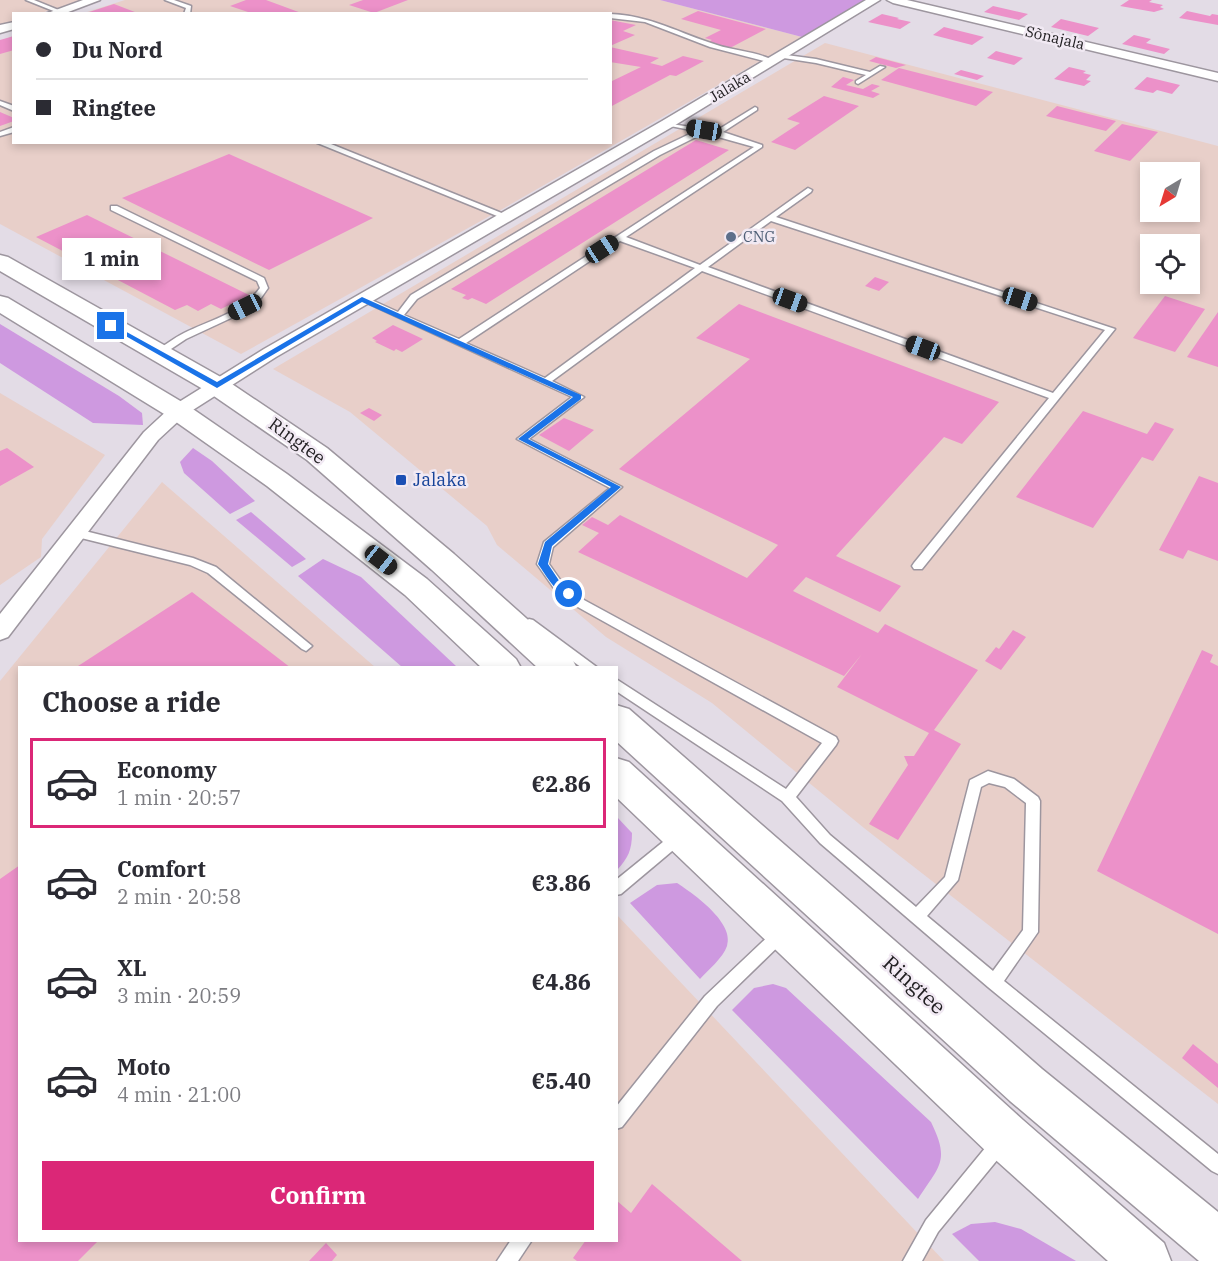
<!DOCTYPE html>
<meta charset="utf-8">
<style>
body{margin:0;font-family:"IBM Plex Serif",serif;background:#f2f2f3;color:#2b2b33;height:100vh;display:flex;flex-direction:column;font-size:22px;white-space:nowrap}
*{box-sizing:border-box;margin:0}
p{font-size:20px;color:#7c7c81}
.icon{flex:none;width:33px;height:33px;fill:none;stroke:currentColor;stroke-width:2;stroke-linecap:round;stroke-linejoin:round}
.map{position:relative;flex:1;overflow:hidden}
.details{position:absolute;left:18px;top:666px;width:600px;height:576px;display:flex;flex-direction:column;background:#fff;border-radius:0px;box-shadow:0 3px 9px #0003}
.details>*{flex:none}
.hud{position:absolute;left:12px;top:12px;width:600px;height:132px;border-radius:0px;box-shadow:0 3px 9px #0003;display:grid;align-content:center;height:132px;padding:0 24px;background:#fff}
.needle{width:39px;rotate:218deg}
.fabs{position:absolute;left:1140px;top:162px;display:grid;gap:12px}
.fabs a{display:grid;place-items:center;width:60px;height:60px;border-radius:0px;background:#fff;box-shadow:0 3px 9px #0003;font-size:30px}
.end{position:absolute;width:27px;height:27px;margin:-14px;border:8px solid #1a73e8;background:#fff;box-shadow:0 0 0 3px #fff}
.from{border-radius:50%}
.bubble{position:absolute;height:42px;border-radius:0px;background:#fff;box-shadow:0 3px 9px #0003;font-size:20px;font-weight:700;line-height:42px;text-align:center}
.car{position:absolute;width:18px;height:36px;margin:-18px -9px;border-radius:8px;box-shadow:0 0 4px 2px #0007;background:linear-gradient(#222 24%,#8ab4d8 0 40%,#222 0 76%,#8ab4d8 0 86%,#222 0)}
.hud b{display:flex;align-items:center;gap:21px;height:57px;font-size:22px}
.hud b+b{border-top:2px solid #e1e1e2}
.hud i{width:15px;height:15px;background:#2b2b33}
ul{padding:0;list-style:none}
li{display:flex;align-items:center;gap:18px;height:90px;margin:0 12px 9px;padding:0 12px;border:3px solid transparent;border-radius:0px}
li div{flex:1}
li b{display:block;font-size:22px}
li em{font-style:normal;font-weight:700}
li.active{border-color:#db2777}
li>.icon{width:54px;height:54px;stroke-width:1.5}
h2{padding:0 24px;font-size:27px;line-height:72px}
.button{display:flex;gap:12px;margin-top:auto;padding:12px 24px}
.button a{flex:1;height:69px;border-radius:0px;background:#db2777;color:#fff;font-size:24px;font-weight:700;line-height:69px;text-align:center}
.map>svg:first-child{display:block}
.industrial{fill:#e8cfc9;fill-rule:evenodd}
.green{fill:#ce99e0}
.building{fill:#ec91c9}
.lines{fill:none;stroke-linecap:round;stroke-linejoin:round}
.service-casing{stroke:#9d969f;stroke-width:3}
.minor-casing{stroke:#9d969f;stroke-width:3}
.secondary-casing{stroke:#9d969f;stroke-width:3}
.service{fill:#fff;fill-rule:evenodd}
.minor{fill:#fff;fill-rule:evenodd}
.secondary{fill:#fff;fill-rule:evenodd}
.route{fill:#1a73e8}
.service-dot{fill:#5c6f8a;stroke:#f1e9f3;stroke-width:2}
.transit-dot{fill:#1a4fb4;stroke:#f1e9f3;stroke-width:2}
.labels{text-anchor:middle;stroke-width:5;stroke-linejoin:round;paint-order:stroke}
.far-street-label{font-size:15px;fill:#222023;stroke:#f1e9f3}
.far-service-label{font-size:15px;fill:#4e5e75;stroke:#f1e9f3;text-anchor:start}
.street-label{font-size:18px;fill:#222023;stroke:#f1e9f3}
.transit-label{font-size:18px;fill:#164399;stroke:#f1e9f3;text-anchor:start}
.near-street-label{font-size:21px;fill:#222023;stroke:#f1e9f3}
</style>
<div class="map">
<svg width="1218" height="1261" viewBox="0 0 1218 1261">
<rect width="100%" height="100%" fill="#e3dce6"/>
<g class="industrial">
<path d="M0,0H84L41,13L14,14L13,22L0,26Z"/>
<path d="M125,0H660L802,37L506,207L241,354L0,224V41L13,36L14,142H610V14L84,13Z"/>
<path d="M825,43L1218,146V1104L864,828L712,703L606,637L497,545L487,526L350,412L273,369ZM1150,172H1190V212H1150ZM1150,244H1190V284H1150Z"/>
<path d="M0,393L105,455L42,539L41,557L0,585Z"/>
<path d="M162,482L375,667L20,668V1240H616L617,915L944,1261H0V681Z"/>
</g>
<g class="green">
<path d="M660,0H865L802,37Z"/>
<path d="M0,324L119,396L142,413L143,425L93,423L0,363Z"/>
<path d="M193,448L212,461L255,501L230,514L184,473L180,462Z"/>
<path d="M251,512L306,559L292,567L236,520Z"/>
<path d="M323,559L361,577L457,667H402L298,576Z"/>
<path d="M617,817L632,833C632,850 628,858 617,870Z"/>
<path d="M677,883C694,894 735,923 727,946C723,958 708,970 700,979L630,903L657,885Z"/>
<path d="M773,984L786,988L931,1122C950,1161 940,1165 918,1199L732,1010L754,988Z"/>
<path d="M995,1222L1021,1229L1076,1261H979L952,1234L971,1224Z"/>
</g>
<g class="building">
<path d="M246,0H266L304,14H254L230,6Z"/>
<path d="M363,0H408L374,13L349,5Z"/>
<path d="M1129,0H1152L1149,2L1163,5L1160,7L1164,9L1154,12L1120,6Z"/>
<path d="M114,4L140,14H86V13Z"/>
<path d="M993,6L1028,14L1019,20L984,12Z"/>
<path d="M698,11L766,29L730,48L708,42L712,40L705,38L721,30L681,19Z"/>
<path d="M1187,11L1210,16L1212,14L1218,15V25L1179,18Z"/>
<path d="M882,14L899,18L897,19L911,22L900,29L868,22Z"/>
<path d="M1061,19L1099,28L1088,36L1051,27Z"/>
<path d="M610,20L636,25L623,31L635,35L610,46Z"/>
<path d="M944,27L984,37L972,45L933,35Z"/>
<path d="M1134,35L1151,39L1146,43L1170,49L1164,54L1122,44Z"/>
<path d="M14,36V50L0,54V40Z"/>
<path d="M610,47L659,58L650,63L662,66L683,56L704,61L676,76L670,75L610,107V82L641,67L610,62Z"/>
<path d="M996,51L1023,58L1014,65L987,58Z"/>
<path d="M876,57L906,65L896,68L869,61Z"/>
<path d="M1069,67L1086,71L1083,73L1091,75L1086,80L1091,81L1084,86L1054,79Z"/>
<path d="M899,68L993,92L976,106L881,80Z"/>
<path d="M961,70L984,76L977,80L954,74Z"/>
<path d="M843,77L854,80L846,85L863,89L872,84L880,86L871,91L880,94L873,98L831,87Z"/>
<path d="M1147,77L1180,85L1172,94L1157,90L1153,93L1134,89Z"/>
<path d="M824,96L859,106L795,150L771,142L800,123L787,119Z"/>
<path d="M1057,106L1116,121L1106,131L1046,116Z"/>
<path d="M0,112L14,118V121L0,126Z"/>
<path d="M1122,124L1158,132L1130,161L1094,151Z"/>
<path d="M696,140L729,150L486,304L472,298L468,300L462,298L466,295L451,289Z"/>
<path d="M229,154L373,218L269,270L122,198Z"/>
<path d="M87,215L249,295L221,309L211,304L198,311L187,305L175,310L36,237Z"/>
<path d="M875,277L889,282L879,291L865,286Z"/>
<path d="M1165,296L1205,309L1175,352L1133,338Z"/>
<path d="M739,304L999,402L962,444L944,437L836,556L901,586L880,612L806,577L793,591L878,633L885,624L978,670L934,730L961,744L898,840L869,824L908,765L904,756H914L929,733L837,687L862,654L844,676L578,552L599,533L582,525L592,517L608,525L620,515L747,578L778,545L619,469L750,359L696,338Z"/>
<path d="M1218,312V367L1187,357Z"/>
<path d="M393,325L423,339L402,352L396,349L394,351L375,342L377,341L372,338Z"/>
<path d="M369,408L382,415L374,421L360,413Z"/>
<path d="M1083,411L1147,434L1155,422L1174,429L1153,461L1142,457L1093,528L1016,497Z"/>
<path d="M564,418L594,430L569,451L539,435Z"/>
<path d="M7,448L34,467L0,486V451Z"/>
<path d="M1199,476L1218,483V561L1188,550L1183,559L1159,550Z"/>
<path d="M192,592L291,668H75Z"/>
<path d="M1013,630L1026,637L1001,670L985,661L996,647L999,649Z"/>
<path d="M1202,650L1213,655L1210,662L1218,666V934L1097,871Z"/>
<path d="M20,865V1240H99L78,1261H0V879Z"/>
<path d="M1193,1044L1218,1064V1088L1182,1058Z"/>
<path d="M652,1184L742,1261H577L573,1258L586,1240H616V1200L631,1213Z"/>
<path d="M326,1243L337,1255L332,1261H309Z"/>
</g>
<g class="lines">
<g class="service-casing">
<g id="service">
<path d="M26,0H34L61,11L56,12Z"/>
<path d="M165,0H174L191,6L190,14H184L186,8Z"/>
<path d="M610,14C649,15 681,34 717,45C735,51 759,52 775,61L772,63L710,47L645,22L610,18Z"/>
<path d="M779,54L816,59L870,72L880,66L885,67L858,84L856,83V81L866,75L816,63L777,57Z"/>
<path d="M0,101L14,106V111L0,105Z"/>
<path d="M755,107L757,108V110L723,132L762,145V147L626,237L700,265L808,188L812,190L811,192L776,217L1115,329L922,569H914L912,566L914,563L1049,398L702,271L552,381L584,397L529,439L622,487L553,547L549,564L561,581L584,600L836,737L838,741L836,745L796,797L830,835L916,907L945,877L970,780L988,771L1014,779L1038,797L1040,801L1038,932L1004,981L1218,1154V1174L1212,1171L988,987L820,843L782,801L616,691V679L786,789L822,743L576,606L553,587L537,564L544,542L610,488L517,439L572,397L358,299L365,297L398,312L411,295L654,151L696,131L665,125V123L716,131ZM704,133L754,147L459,339L404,315L417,299L660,155ZM771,221L1105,330L1053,393L708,267ZM620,241L695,268L545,378L466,343ZM989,783L1005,787L1026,803L1023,930L993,971L927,916L958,880L981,787Z"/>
<path d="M14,127V132L0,136V132Z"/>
<path d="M315,142H326L509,216L502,218Z"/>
<path d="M111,206H117L264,278L268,288L261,298L244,312L186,339L162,355H156V351C165,345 174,338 184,333C210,320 242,313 260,288L257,281L111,210Z"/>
<path d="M77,529L193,558L216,567L312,646L306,651L302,649L208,573L190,565L73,536L71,533L73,530Z"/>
<path d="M529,619L533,620L598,668H582L525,626L523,623Z"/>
<path d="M679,831L684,833L686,837L684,841L621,894L616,895V880L674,833Z"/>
<path d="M782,926L787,928L790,933L787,938L717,1006L622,1127L616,1129V1107L705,996L777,928Z"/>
<path d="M1001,1133L1007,1136L1010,1142L1007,1148L938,1232L922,1261H903L926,1220L995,1136Z"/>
<path d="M511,1240H532L518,1261H497Z"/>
</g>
</g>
<g class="minor-casing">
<g id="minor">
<path d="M83,0H100L63,14H45Z"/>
<path d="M866,0H880L672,127L276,357L185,415L158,440L8,637L0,640V614L144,432L171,407L264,349L662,121Z"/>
<path d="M887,0H907L1218,73V81L893,3Z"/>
<path d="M14,22V29L0,33V25Z"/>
</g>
</g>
<g class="secondary-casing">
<g id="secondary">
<path d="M0,255L8,257L226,380L327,448L454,554L572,659L577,668H538L432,570L307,460L208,392L0,271Z"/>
<path d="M0,296L8,298L187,405L287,474L427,579L516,659L521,668H482L405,595L267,486L169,417L0,313Z"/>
<path d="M616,705L629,709L1042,1069L1218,1212V1261H1199L1010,1101L616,741Z"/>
<path d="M616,758L629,762L1023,1120L1164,1243L1171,1261H1108L989,1154L616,797Z"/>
</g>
</g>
<use href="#service" class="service"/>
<use href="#minor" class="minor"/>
<use href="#secondary" class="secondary"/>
</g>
<path class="route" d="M362,297L581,395V399L528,439L621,487L552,546L548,564L560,582L572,591V596C557,597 546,575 538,564L545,542L611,487L518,439L573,397L362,302L217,388L108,326L114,325L217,382Z"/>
<circle class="service-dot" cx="731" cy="237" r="6"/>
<rect class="transit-dot" x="395" y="474" width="12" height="12" rx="3"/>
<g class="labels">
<g class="far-street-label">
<text transform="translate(1055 38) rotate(13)" y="5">Sõnajala</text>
<text transform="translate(730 87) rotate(-31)" y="5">Jalaka</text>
</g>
<g class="far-service-label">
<text x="743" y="242">CNG</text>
</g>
<g class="street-label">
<text transform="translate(297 441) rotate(36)" y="6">Ringtee</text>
</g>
<g class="transit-label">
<text x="413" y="486">Jalaka</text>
</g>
<g class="near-street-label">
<text transform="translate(914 985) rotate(42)" y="7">Ringtee</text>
</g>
</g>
</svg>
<div class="fabs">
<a><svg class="needle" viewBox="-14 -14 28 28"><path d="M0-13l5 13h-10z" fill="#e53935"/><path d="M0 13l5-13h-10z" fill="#7c7c81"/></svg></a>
<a><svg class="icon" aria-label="locate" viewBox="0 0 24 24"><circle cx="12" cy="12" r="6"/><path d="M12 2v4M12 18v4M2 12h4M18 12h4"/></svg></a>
</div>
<i class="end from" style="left:569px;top:594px"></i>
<i class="end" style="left:111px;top:326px"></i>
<div class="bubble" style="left:62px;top:238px;width:99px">1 min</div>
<i class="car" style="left:704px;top:130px;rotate:280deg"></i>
<i class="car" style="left:602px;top:249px;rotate:57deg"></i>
<i class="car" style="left:1020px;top:299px;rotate:108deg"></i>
<i class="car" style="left:790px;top:300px;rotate:110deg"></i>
<i class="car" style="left:245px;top:307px;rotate:244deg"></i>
<i class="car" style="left:923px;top:348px;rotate:290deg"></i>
<i class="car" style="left:381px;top:560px;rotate:128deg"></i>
<div class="hud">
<b><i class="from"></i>Du Nord</b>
<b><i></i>Ringtee</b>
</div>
<section class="details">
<h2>Choose a ride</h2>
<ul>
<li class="active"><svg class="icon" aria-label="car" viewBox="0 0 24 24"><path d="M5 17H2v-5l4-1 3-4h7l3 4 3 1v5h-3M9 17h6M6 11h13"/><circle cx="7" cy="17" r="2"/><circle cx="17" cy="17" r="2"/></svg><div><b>Economy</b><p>1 min · 20:57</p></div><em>€2.86</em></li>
<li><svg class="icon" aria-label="car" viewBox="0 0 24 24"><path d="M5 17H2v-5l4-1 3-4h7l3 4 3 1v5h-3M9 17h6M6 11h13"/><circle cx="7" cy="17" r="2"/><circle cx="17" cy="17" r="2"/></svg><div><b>Comfort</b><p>2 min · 20:58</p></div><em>€3.86</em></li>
<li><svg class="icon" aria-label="car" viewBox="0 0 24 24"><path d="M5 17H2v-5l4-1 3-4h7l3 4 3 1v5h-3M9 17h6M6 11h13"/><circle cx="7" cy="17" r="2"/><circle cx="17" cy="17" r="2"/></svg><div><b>XL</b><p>3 min · 20:59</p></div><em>€4.86</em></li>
<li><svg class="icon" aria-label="car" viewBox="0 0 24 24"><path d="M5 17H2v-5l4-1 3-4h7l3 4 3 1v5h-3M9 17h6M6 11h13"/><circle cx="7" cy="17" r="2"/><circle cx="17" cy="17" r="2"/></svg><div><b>Moto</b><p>4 min · 21:00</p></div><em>€5.40</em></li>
</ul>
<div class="button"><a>Confirm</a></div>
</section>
</div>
